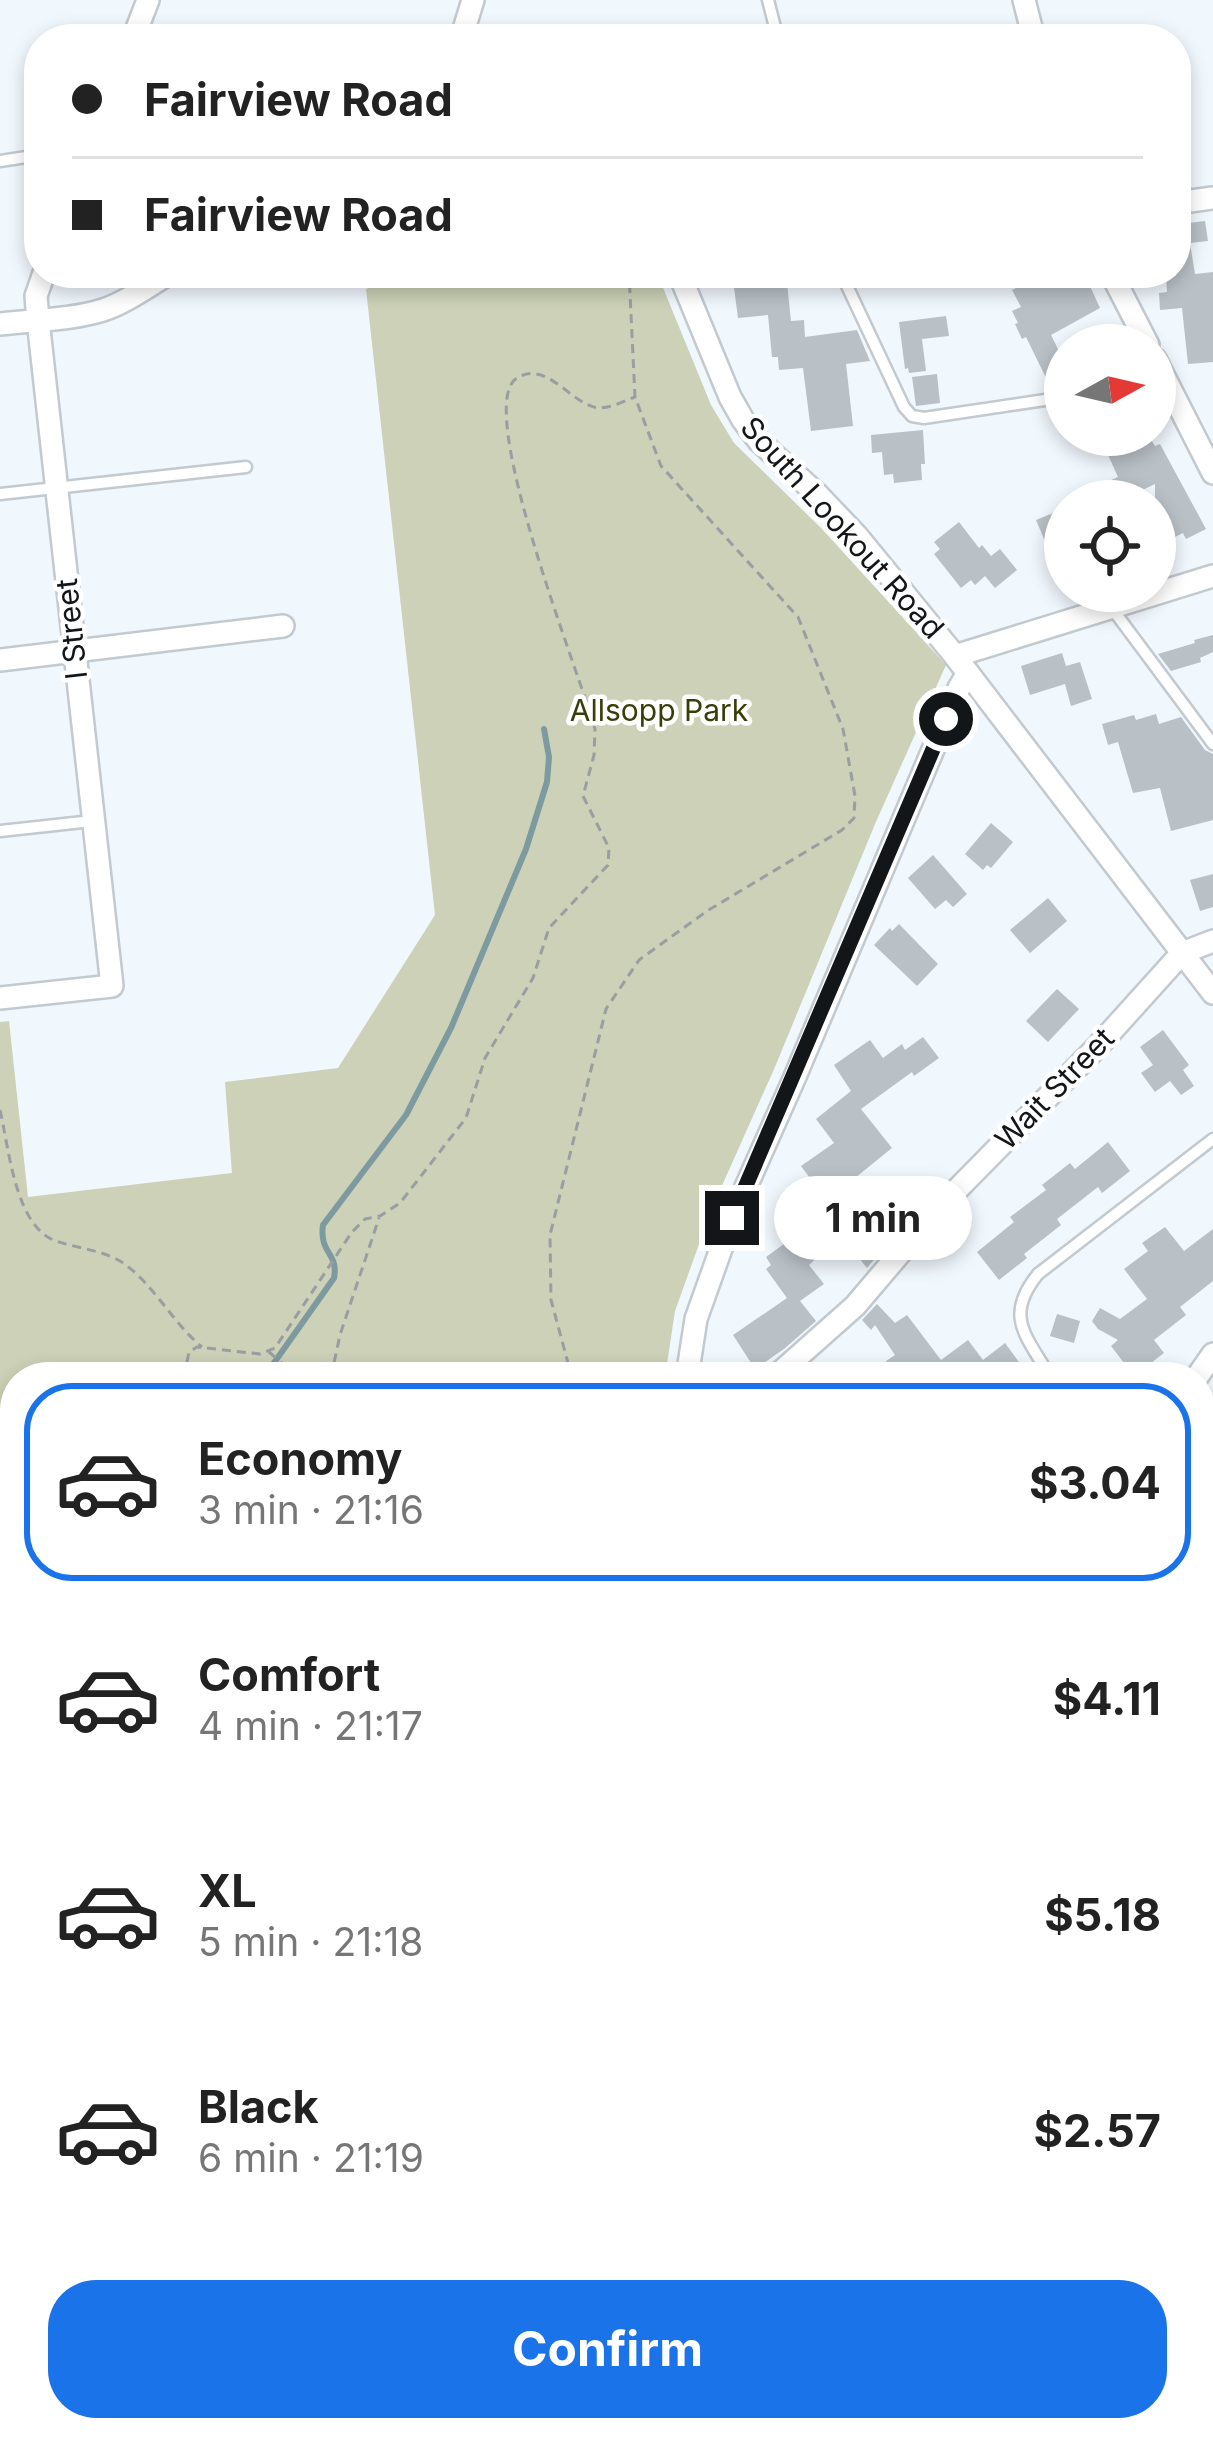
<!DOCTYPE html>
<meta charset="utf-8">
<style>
body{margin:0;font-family:Inter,sans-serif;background:#f6f6f6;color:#222;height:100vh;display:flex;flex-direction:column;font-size:45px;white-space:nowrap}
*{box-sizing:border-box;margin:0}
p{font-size:39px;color:#767676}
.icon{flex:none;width:66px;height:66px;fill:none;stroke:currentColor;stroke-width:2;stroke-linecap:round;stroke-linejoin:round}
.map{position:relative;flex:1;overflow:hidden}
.panel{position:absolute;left:0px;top:1362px;width:1215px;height:1080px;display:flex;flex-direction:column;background:#fff;border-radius:48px 48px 0 0;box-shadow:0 6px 18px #0003}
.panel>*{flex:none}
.hud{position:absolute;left:24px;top:24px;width:1167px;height:264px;border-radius:48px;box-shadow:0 6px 18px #0003;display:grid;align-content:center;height:264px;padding:0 48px;background:#fff}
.needle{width:78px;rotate:82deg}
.tools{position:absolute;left:1044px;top:324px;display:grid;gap:24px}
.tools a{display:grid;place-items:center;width:132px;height:132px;border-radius:50%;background:#fff;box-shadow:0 6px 18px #0003;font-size:60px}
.end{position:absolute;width:54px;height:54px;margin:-27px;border:15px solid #131618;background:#fff;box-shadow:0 0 0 6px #fff}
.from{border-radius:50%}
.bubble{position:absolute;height:84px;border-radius:42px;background:#fff;box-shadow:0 6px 18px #0003;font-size:39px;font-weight:700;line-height:84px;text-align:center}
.hud b{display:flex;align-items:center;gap:42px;height:114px;font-size:45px}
.hud b+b{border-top:3px solid #e0e0e0}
.hud i{width:30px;height:30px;background:#222}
ul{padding:21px 0 0;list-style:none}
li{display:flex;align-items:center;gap:36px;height:198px;margin:0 24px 18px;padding:0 24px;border:6px solid transparent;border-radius:48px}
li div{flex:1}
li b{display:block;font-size:45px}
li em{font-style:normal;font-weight:700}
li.selected{border-color:#1a73e8}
li>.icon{width:108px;height:108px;stroke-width:1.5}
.button{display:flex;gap:24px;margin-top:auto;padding:24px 48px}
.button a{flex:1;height:138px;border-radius:48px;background:#1a73e8;color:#fff;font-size:48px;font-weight:700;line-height:138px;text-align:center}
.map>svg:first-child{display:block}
.green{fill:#ccd1b7}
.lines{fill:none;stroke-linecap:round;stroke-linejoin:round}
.stream{stroke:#7d9aa0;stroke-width:6}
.building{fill:#b9c0c6}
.service-casing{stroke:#c2c9cf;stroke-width:15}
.minor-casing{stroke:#c2c9cf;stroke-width:26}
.path{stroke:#999ea2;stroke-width:3;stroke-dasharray:9 6;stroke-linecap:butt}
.service{stroke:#fff;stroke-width:10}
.minor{stroke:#fff;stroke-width:21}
.route{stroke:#131618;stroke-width:15}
.labels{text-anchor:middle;stroke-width:9;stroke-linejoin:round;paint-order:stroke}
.street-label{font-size:30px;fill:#131618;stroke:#fff}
.park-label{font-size:30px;fill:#383e07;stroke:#fff}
</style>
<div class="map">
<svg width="1213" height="2442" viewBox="0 0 1213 2442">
<rect width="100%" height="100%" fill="#f0f7fd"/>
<g class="green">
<path d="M407,273H657L711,405L734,443L822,529L946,665L875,824L775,1067L712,1208L675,1311L665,1377H15V2066H0V1022L9,1021L28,1197L232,1173L225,1082L338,1068L435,915L366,289Z"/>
<path d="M1213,1395V2442H820L813,2427H1200V1409Z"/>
</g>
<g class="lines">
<g class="stream">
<path d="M264,1377L334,1278C339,1253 319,1254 323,1225L406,1115L451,1028L526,849L547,782L549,757L544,729"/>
<path d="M1200,2211L1213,2219"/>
</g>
</g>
<g class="building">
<path d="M1187,217L1188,223L1205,221L1208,241L1190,243L1195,274L1213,272V362L1188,364L1182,308L1160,310L1159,293L1167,292L1166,277L1176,276V218Z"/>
<path d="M739,273H786L791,321L804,320L805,337L857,330L870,361L846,364L853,426L811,431L803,368L779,370L778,357H772L768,315L738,318L734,288L741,287Z"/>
<path d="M1047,273H1084L1100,308L1051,335L1065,363V371L1047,380L1026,337L1022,339L1015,324L1018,323L1012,311L1021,307L1012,290Z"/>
<path d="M946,316L949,336L922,339L926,371L909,373L908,368L905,369L899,322Z"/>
<path d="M937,374L940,403L916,406L912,377Z"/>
<path d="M923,430L925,464H921L922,480L894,483L893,474L884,475L882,452L872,453L871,435Z"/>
<path d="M1099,435H1148L1155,446L1160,444L1206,529L1186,539L1183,533L1161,544L1155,532V484L1120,501H1063L1118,477Z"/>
<path d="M1058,511L1065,527V589L1036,520Z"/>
<path d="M959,522L979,548L982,545L991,556L1000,549L1017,570L995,588L985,576L975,585L971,580L961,588L934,554L940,549L934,542Z"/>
<path d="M1213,635V652L1200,658L1201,662L1171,671L1158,654L1195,643L1194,640Z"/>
<path d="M1062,653L1066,666L1080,662L1092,699L1071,706L1065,684L1030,695L1021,666Z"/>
<path d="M1156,714L1159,724L1181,717L1205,750L1213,754V820L1171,831L1160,788L1133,793L1118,742L1108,745L1102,724L1134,715L1136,720Z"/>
<path d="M991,823L1013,842L991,868L987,865L983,870L965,854Z"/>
<path d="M933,855L967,894L953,907L946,900L935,909L908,878Z"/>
<path d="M1213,874V907L1200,911L1190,880Z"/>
<path d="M1048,898L1067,921L1030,953L1010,930Z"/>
<path d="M899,924L938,964L917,986L874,945L890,928L892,931Z"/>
<path d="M1057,989L1079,1009L1048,1042L1026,1021Z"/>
<path d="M1163,1030L1189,1065L1183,1070L1194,1086L1181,1095L1170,1081L1155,1092L1141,1073L1153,1065L1140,1047Z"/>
<path d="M923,1037L939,1058L914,1076L912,1072L861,1109L892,1148L855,1178L876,1208L868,1215L889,1242L867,1268L841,1236L809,1265L824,1284L800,1301L816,1321L784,1349L755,1369L733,1335L787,1298L766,1269L771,1265L766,1257L799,1233L786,1218L818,1189L801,1166L834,1143L816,1119L851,1091L834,1065L870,1040L883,1058L902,1044L905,1050Z"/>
<path d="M1108,1142L1130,1171L1102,1193L1098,1187L1057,1219L1061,1225L1024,1254L1027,1258L999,1280L977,1252L1014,1222L1010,1217L1046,1190L1042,1185L1070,1163L1075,1169Z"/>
<path d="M1165,1227L1184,1251L1213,1229V1281L1180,1307L1186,1315L1154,1340L1164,1353L1134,1376L1111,1346L1118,1340L1098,1329L1092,1321L1100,1308L1120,1319L1147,1299L1124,1269L1148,1251L1142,1243Z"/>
<path d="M877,1304L895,1323L907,1315L941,1360L968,1340L983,1360L1005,1343L1030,1377H897L886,1361L895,1355L875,1325L871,1330L862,1320Z"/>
<path d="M1057,1314L1080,1321L1074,1343L1050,1336Z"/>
</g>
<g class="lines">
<g class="service-casing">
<g id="service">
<path d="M768,0L778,39"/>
<path d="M0,161L39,155"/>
<path d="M841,273L904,407L912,416L924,418L1065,397"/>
<path d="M0,494L246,467"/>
<path d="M1111,607L1213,744"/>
<path d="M0,831L92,821"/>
<path d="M1050,1377C1027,1336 1003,1317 1038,1274L1213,1139"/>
<path d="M631,2427L636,2442"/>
<path d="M758,2427L765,2442"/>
</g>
</g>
<g class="minor-casing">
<g id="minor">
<path d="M1024,0L1034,39"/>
<path d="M133,39L148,0"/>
<path d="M461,39L473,0"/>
<path d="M1176,203L1213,198"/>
<path d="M679,273L730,397L743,420L759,441L817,494L857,536L955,656L1213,993"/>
<path d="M1111,273L1148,345"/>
<path d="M0,324C34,320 71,320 103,310C127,302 148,286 170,273"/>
<path d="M1155,359L1213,473"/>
<path d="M955,656L1213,576"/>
<path d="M0,660L283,626"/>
<path d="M0,998L112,986L38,320L36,296L44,273"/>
<path d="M687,1377L696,1319L732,1218L794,1079L959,688L968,673"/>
<path d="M775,1377L855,1306L934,1213L1099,1045L1182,953L1213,941"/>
<path d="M1197,1377L1213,1354"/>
<path d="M0,2267L15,2178"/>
<path d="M1213,2322C1199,2348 1201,2372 1213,2399"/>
<path d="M0,2346L15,2343"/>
<path d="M552,2427L556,2442"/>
<path d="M785,2427L792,2442"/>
</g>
</g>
<g class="path">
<path d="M0,1110C9,1148 15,1227 56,1241C79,1249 106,1250 126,1265C156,1288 173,1323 202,1347"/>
<path d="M269,1352L298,1377"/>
<path d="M184,1377L189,1352L197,1347L260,1354L275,1348L352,1232L365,1219L380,1216L400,1203L466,1118L485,1058L533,978L549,928L608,865L609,848L583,796L594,755L595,729C582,680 472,405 517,378C547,359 572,406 599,408C611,408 624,401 635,397"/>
<path d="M331,1377L340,1335L379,1218"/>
<path d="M578,1377L568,1363L551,1300L550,1235L606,1009L639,960L707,911L842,830L854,818L855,796L843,729L798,617L661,466L635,397L629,273"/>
<path d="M0,1485L15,1481"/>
<path d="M1202,1500L1213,1540"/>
<path d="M0,1591L15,1580"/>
<path d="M1200,1701L1213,1677"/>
<path d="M0,1751L15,1737"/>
<path d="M0,1964L15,1943"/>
<path d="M1200,2055L1213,2049"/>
<path d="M1200,2172L1213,2182"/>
<path d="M861,2427L868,2442"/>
<path d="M1158,2427L1162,2437L1160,2442"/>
</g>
<use href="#service" class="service"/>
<use href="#minor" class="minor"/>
</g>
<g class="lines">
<path class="route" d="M732,1218L946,719"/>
</g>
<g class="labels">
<g class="street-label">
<text transform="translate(842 528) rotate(48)" y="10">South Lookout Road</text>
<text transform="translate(72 629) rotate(-96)" y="10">I Street</text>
<text transform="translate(1055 1089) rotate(-46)" y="10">Wait Street</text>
</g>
<g class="park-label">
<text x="659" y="721">Allsopp Park</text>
</g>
</g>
</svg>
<div class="tools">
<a><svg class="needle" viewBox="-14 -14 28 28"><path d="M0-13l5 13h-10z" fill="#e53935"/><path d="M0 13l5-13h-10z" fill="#767676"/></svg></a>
<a><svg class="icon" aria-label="locate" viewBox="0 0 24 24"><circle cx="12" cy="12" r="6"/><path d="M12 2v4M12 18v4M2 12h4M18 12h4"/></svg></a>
</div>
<i class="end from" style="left:946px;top:719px"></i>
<i class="end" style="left:732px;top:1218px"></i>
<div class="bubble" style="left:774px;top:1176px;width:198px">1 min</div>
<div class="hud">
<b><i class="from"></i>Fairview Road</b>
<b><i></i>Fairview Road</b>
</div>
<section class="panel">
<ul>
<li class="selected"><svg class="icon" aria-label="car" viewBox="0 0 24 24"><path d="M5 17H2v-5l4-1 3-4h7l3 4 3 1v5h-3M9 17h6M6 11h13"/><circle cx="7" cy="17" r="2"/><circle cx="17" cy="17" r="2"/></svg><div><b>Economy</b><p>3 min · 21:16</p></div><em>$3.04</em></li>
<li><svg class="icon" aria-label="car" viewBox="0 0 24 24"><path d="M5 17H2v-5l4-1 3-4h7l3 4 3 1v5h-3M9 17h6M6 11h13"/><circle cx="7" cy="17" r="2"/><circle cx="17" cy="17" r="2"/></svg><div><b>Comfort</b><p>4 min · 21:17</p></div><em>$4.11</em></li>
<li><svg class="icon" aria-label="car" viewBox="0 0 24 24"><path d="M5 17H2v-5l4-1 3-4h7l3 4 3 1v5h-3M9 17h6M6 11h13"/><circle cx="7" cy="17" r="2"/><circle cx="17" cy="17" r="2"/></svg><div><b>XL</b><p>5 min · 21:18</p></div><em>$5.18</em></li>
<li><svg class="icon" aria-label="car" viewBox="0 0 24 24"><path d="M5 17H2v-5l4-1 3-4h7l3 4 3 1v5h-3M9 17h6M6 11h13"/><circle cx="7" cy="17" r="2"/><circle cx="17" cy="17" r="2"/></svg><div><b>Black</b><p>6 min · 21:19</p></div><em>$2.57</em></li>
</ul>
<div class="button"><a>Confirm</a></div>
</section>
</div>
